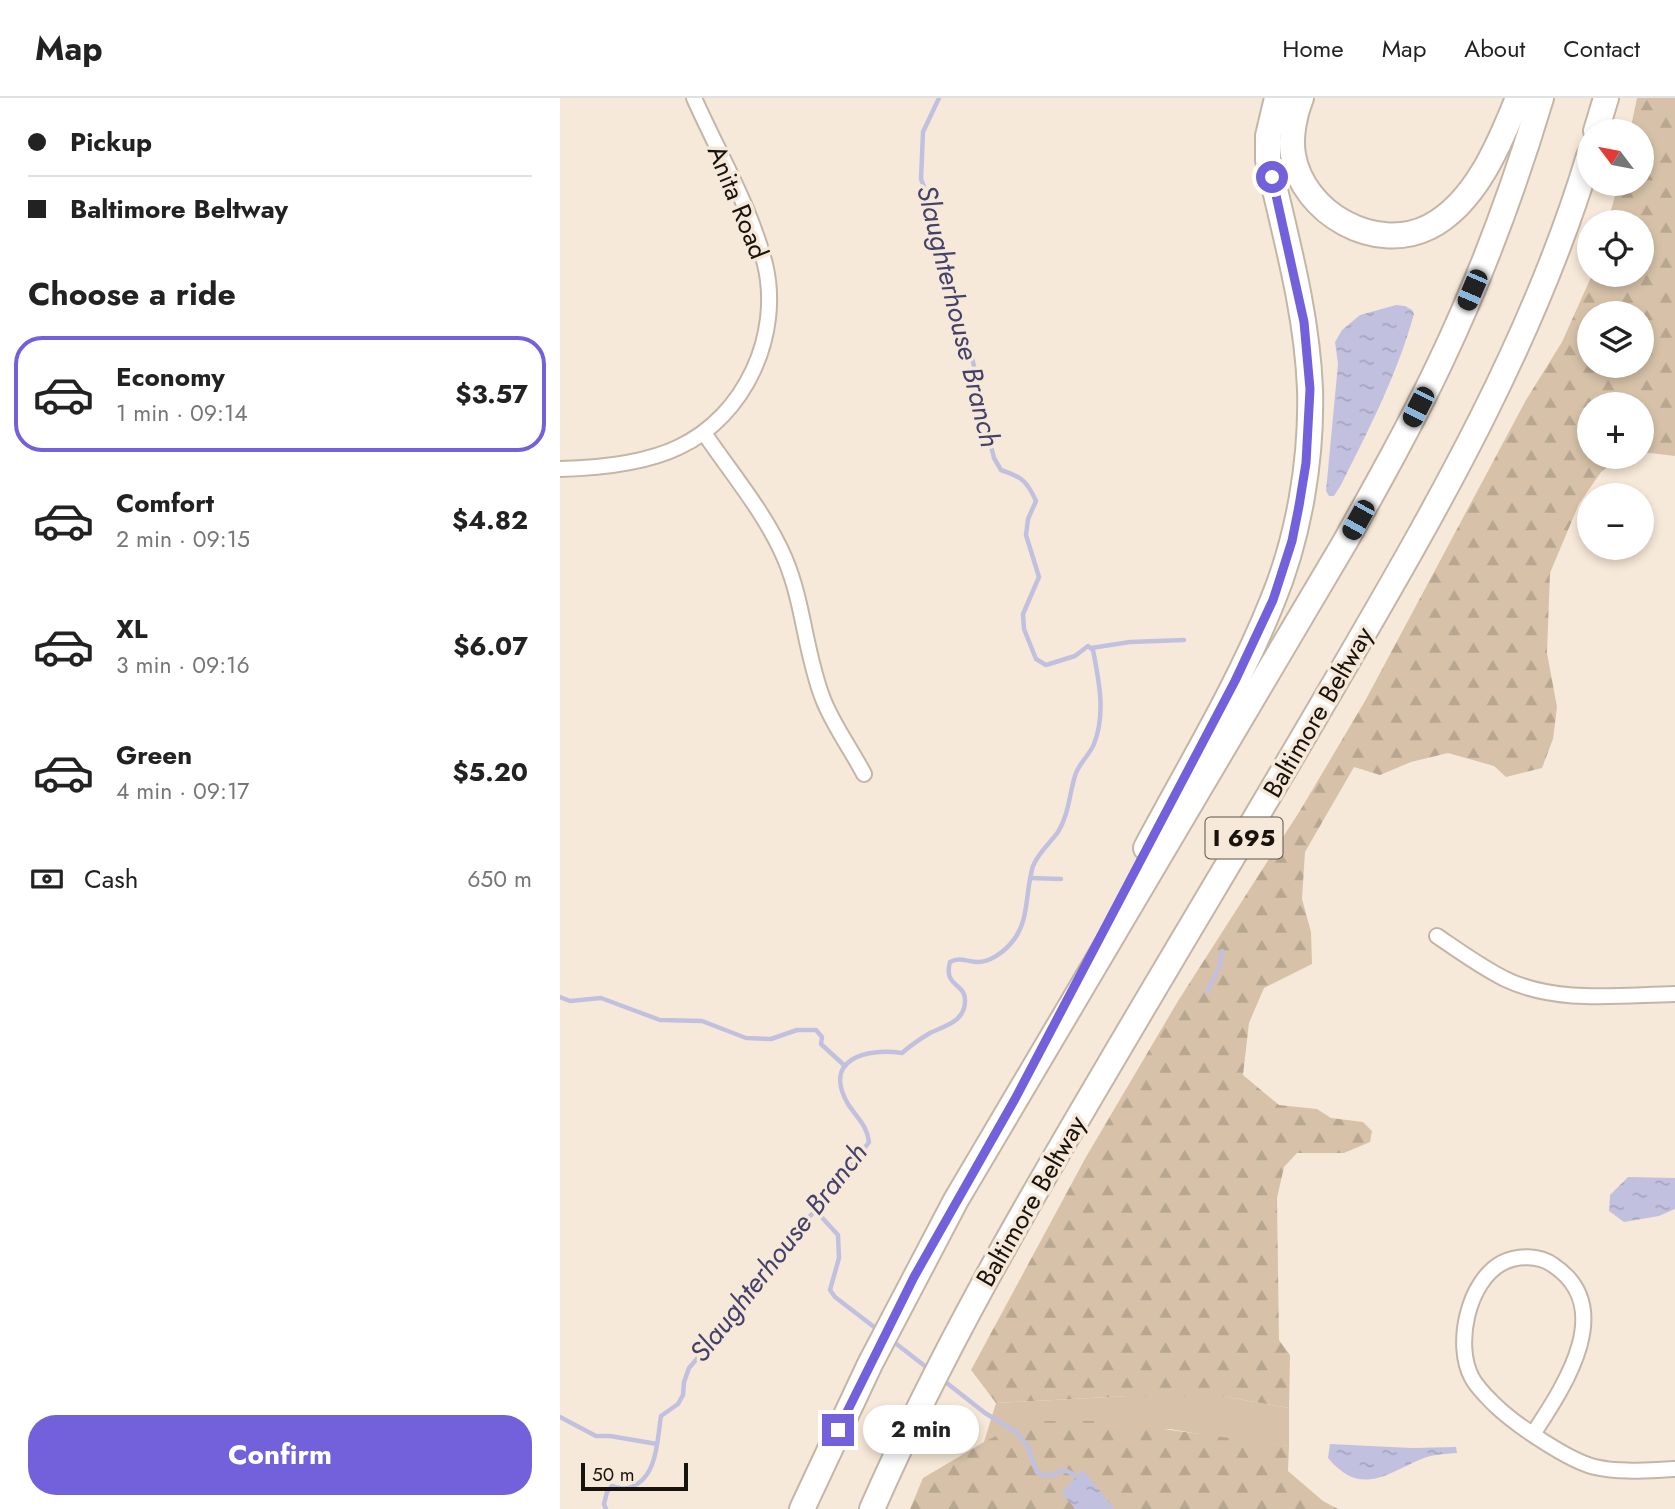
<!DOCTYPE html>
<meta charset="utf-8">
<style>
body{margin:0;font-family:Jost,sans-serif;background:#f6f6f6;color:#222;height:100vh;display:flex;flex-direction:column;font-size:26px;white-space:nowrap}
*{box-sizing:border-box;margin:0}
p{font-size:23px;color:#767676}
.icon{flex:none;width:38px;height:38px;fill:none;stroke:currentColor;stroke-width:2;stroke-linecap:round;stroke-linejoin:round}
.map{position:relative;flex:1;overflow:hidden}
.drawer{display:flex;flex-direction:column;background:#fff;width:560px}
.drawer>*{flex:none}
.banner{display:grid;align-content:center;height:154px;padding:0 28px;background:#fff}
.needle{width:46px;rotate:302deg}
.tools{position:absolute;left:1017px;top:21px;display:grid;gap:14px}
.tools a{display:grid;place-items:center;width:77px;height:77px;border-radius:50%;background:#fff;box-shadow:0 4px 10px #0003;font-size:35px}
.scale{position:absolute;left:21px;bottom:18px;width:107px;box-sizing:border-box;padding-left:7px;border:4px solid #18130d;border-top:0;font-size:19px;line-height:24px;white-space:nowrap;color:#18130d;-webkit-text-stroke:5px #f7e9d9;paint-order:stroke}
.end{position:absolute;width:32px;height:32px;margin:-16px;border:9px solid #7361dc;background:#fff;box-shadow:0 0 0 4px #fff}
.from{border-radius:50%}
.bubble{position:absolute;height:49px;border-radius:24px;background:#fff;box-shadow:0 4px 10px #0003;font-size:23px;font-weight:700;line-height:49px;text-align:center}
.car{position:absolute;width:21px;height:42px;margin:-21px -10px;border-radius:9px;box-shadow:0 0 5px 2px #0007;background:linear-gradient(#222 24%,#8ab4d8 0 40%,#222 0 76%,#8ab4d8 0 86%,#222 0)}
.banner b{display:flex;align-items:center;gap:24px;height:66px;font-size:26px}
.banner b+b{border-top:2px solid #e0e0e0}
.banner i{width:18px;height:18px;background:#222}
ul{padding:0;list-style:none}
li{display:flex;align-items:center;gap:21px;height:116px;margin:0 14px 10px;padding:0 14px;border:4px solid transparent;border-radius:28px}
li div{flex:1}
li b{display:block;font-size:26px}
li em{font-style:normal;font-weight:700}
li.selected{border-color:#7361dc}
li>.icon{width:63px;height:63px;stroke-width:1.5}
h2{padding:0 28px;font-size:32px;line-height:84px}
.pay{display:flex;align-items:center;gap:18px;height:77px;padding:0 28px;font-size:26px}
.pay p{margin-inline-start:auto}
.button{display:flex;gap:14px;margin-top:auto;padding:14px 28px}
.button a{flex:1;height:80px;border-radius:28px;background:#7361dc;color:#fff;font-size:28px;font-weight:700;line-height:80px;text-align:center}
header{display:flex;align-items:center;gap:42px;box-sizing:border-box;height:98px;padding:0 35px;background:#fff;border-bottom:2px solid #e0e0e0}
header strong{font-size:33px}
nav{display:flex;gap:38px;margin-inline-start:auto;font-size:24px}
main{display:flex;flex:1;min-height:0}
.map>svg:first-child{display:block}
.green{fill:#d7c2a9}
.forest{fill:url(#forest-firs);fill-rule:evenodd}
.water{fill:url(#water-ripples)}
.lines{fill:none;stroke-linecap:round;stroke-linejoin:round}
.stream{stroke:#c1c1df;stroke-width:4.5}
.minor-casing{stroke:#c4b6a7;stroke-width:18}
.motorway-casing{stroke:#c4b6a7;stroke-width:28}
.minor{stroke:#fff;stroke-width:14}
.motorway{stroke:#fff;stroke-width:24}
.route{stroke:#7361dc;stroke-width:9}
.labels{text-anchor:middle;stroke-width:7;stroke-linejoin:round;paint-order:stroke}
.shield{fill:#f7e9d9;stroke:#5b534a;stroke-width:2}
.shield-label{font-size:24px;font-weight:bold;fill:#18130d}
.street-label{font-size:26px;fill:#18130d;stroke:#f7e9d9}
.water-label{font-size:28px;font-style:italic;fill:#43406c;stroke:#f7e9d9}
</style>
<header>
<strong>Map</strong>
<nav><a>Home</a><a>Map</a><a>About</a><a>Contact</a></nav>
</header>
<main>
<section class="drawer">
<div class="banner">
<b><i class="from"></i>Pickup</b>
<b><i></i>Baltimore Beltway</b>
</div>
<h2>Choose a ride</h2>
<ul>
<li class="selected"><svg class="icon" aria-label="car" viewBox="0 0 24 24"><path d="M5 17H2v-5l4-1 3-4h7l3 4 3 1v5h-3M9 17h6M6 11h13"/><circle cx="7" cy="17" r="2"/><circle cx="17" cy="17" r="2"/></svg><div><b>Economy</b><p>1 min · 09:14</p></div><em>$3.57</em></li>
<li><svg class="icon" aria-label="car" viewBox="0 0 24 24"><path d="M5 17H2v-5l4-1 3-4h7l3 4 3 1v5h-3M9 17h6M6 11h13"/><circle cx="7" cy="17" r="2"/><circle cx="17" cy="17" r="2"/></svg><div><b>Comfort</b><p>2 min · 09:15</p></div><em>$4.82</em></li>
<li><svg class="icon" aria-label="car" viewBox="0 0 24 24"><path d="M5 17H2v-5l4-1 3-4h7l3 4 3 1v5h-3M9 17h6M6 11h13"/><circle cx="7" cy="17" r="2"/><circle cx="17" cy="17" r="2"/></svg><div><b>XL</b><p>3 min · 09:16</p></div><em>$6.07</em></li>
<li><svg class="icon" aria-label="car" viewBox="0 0 24 24"><path d="M5 17H2v-5l4-1 3-4h7l3 4 3 1v5h-3M9 17h6M6 11h13"/><circle cx="7" cy="17" r="2"/><circle cx="17" cy="17" r="2"/></svg><div><b>Green</b><p>4 min · 09:17</p></div><em>$5.20</em></li>
</ul>
<div class="pay"><svg class="icon" aria-label="cash" viewBox="0 0 24 24"><path d="M3 7h18v10H3z"/><circle cx="12" cy="12" r="2"/></svg>Cash<p>650 m</p></div>
<div class="button"><a>Confirm</a></div>
</section>
<div class="map">
<svg width="1115" height="1411" viewBox="0 0 1115 1411">
<defs>
<pattern id="forest-firs" width="22" height="20" patternUnits="userSpaceOnUse" patternTransform="scale(1.75)"><rect width="22" height="20" fill="#d7c2a9"/><path d="M5 1l3.5 6h-7zM16 11l3.5 6h-7z" fill="#b8a690"/></pattern>
<pattern id="water-ripples" width="26" height="14" patternUnits="userSpaceOnUse" patternTransform="scale(1.75)"><rect width="26" height="14" fill="#c1c1df"/><path d="M2 4q2-2 4 0t4 0M15 11q2-2 4 0t4 0" fill="none" stroke="#a5a5be"/></pattern>
</defs>
<rect width="100%" height="100%" fill="#f7e9d9"/>
<path class="green" d="M567,1298H661L729,1310V1348L679,1343L610,1331L424,1344L436,1305Z"/>
<g class="forest">
<path d="M1077,0H1115V358L1082,354V306H1029V359H1062L1041,374L1019,406L990,475L987,555L997,609L993,641L982,670L946,679L934,668L888,655L851,664L820,677L794,669L745,754L742,801L751,834L752,866L704,890L689,925L683,977L719,1007L757,1011L771,1020L803,1024L812,1033L810,1044L784,1055H737L724,1069L717,1100L719,1242L730,1257L729,1310L661,1298H567L436,1305L411,1272L526,1059L618,903L741,711L805,603L966,302L1002,244L1032,177H1082V124H1048L1058,86H1082V33H1070ZM1029,215H1082V268H1029Z"/>
<path d="M466,1323H544L729,1348L728,1373L763,1403L778,1411H350L363,1380L424,1344Z"/>
</g>
<g class="water">
<path d="M836,207L845,208L852,212L854,216C837,277 809,331 781,387L774,398H769L766,393L778,266L775,244L782,232L800,217Z"/>
<path d="M1068,1079L1115,1080V1111L1099,1118L1064,1124L1049,1113L1050,1097Z"/>
<path d="M770,1346L852,1350L896,1349L897,1355C886,1356 874,1356 864,1360C827,1375 801,1400 768,1360Z"/>
<path d="M523,1372L553,1409L554,1411H516L501,1395Z"/>
</g>
<g class="lines">
<g class="stream">
<path d="M531,550L570,544L624,542"/>
<path d="M471,780L501,781"/>
<path d="M647,893L659,870L662,853"/>
<path d="M0,899L10,903L41,900L100,922L142,923L186,940L211,941L237,932H256L262,939L261,946L285,968"/>
<path d="M256,1113L278,1137L279,1160L270,1192L275,1199L318,1232"/>
<path d="M330,1241L370,1272"/>
<path d="M383,1282L425,1315L455,1333L467,1347L477,1374L482,1377H493L501,1373H507L520,1380"/>
<path d="M0,1319L36,1338H50L97,1346"/>
<path d="M46,1411L44,1406L47,1394L52,1388C57,1389 62,1392 68,1390C98,1382 97,1342 101,1318L118,1306L123,1297L124,1284L129,1270L178,1213L219,1149L262,1106L273,1087L286,1076L309,1044C307,1027 297,1020 288,1006C262,961 306,950 342,955C351,947 360,941 370,935C384,928 405,924 405,903C406,885 383,889 390,864C400,859 405,863 416,864C429,865 444,854 452,844C470,823 465,793 473,768C478,755 490,745 498,734C509,716 509,697 515,678C518,666 529,658 534,646C546,616 539,583 533,552L528,548L515,558L486,567L476,561L464,531L463,516L479,479L466,437L468,421L476,403C467,383 462,379 441,372L434,360L426,328L420,292L408,244L380,162L372,129L369,102L361,81L363,34L379,0"/>
</g>
<g class="minor-casing">
<g id="minor">
<path d="M144,335C172,376 206,416 225,461C244,506 245,555 263,601C273,627 291,651 304,676"/>
<path d="M0,371C39,370 84,366 119,349C185,318 222,237 205,166C190,108 158,54 134,0"/>
<path d="M877,838C899,853 921,869 945,881C997,906 1059,897 1115,896"/>
<path d="M973,1336C1003,1290 1058,1210 993,1167C979,1157 957,1157 942,1165C908,1183 894,1247 912,1280C918,1291 927,1299 936,1308C956,1327 1009,1363 1035,1369C1061,1375 1089,1372 1115,1371"/>
</g>
</g>
<g class="motorway-casing">
<g id="motorway">
<path d="M741,0C734,17 730,39 733,57C743,115 815,156 869,129C915,106 940,45 958,0"/>
<path d="M1036,33L1046,0"/>
<path d="M586,750C629,669 678,589 712,504C739,439 752,361 750,291C747,213 725,137 708,62V38L717,0"/>
<path d="M242,1411L310,1266L396,1102L785,444C818,385 851,326 880,265C921,179 954,90 981,0"/>
<path d="M312,1411C379,1258 463,1113 548,969C626,836 706,704 783,571C879,406 974,241 1029,58"/>
</g>
</g>
<use href="#minor" class="minor"/>
<use href="#motorway" class="motorway"/>
</g>
<g class="lines">
<path class="route" d="M278,1332L354,1179L455,1001L675,583L713,502L732,443L739,408L746,365L750,291L744,224L712,79"/>
</g>
<g class="labels">
<rect class="shield" x="645.5" y="719.5" width="77" height="41" rx="5"/>
<g class="shield-label">
<text x="684" y="748">I 695</text>
</g>
<g class="street-label">
<text transform="translate(178 104) rotate(68)" y="9">Anita Road</text>
<text transform="translate(758 614) rotate(-60)" y="9">Baltimore Beltway</text>
<text transform="translate(471 1103) rotate(-60)" y="9">Baltimore Beltway</text>
</g>
<g class="water-label">
<text transform="translate(399 218) rotate(76)" y="10">Slaughterhouse Branch</text>
<text transform="translate(218 1154) rotate(-52)" y="10">Slaughterhouse Branch</text>
</g>
</g>
</svg>
<div class="tools">
<a><svg class="needle" viewBox="-14 -14 28 28"><path d="M0-13l5 13h-10z" fill="#e53935"/><path d="M0 13l5-13h-10z" fill="#767676"/></svg></a>
<a><svg class="icon" aria-label="locate" viewBox="0 0 24 24"><circle cx="12" cy="12" r="6"/><path d="M12 2v4M12 18v4M2 12h4M18 12h4"/></svg></a>
<a><svg class="icon" aria-label="layers" viewBox="0 0 24 24"><path d="M12 4l9 5-9 5-9-5zM3 14l9 5 9-5"/></svg></a>
<a>+</a>
<a>−</a>
</div>
<div class="scale">50 m</div>
<i class="end from" style="left:712px;top:79px"></i>
<i class="end" style="left:278px;top:1332px"></i>
<div class="bubble" style="left:303px;top:1307px;width:116px">2 min</div>
<i class="car" style="left:912px;top:192px;rotate:203deg"></i>
<i class="car" style="left:858px;top:309px;rotate:207deg"></i>
<i class="car" style="left:798px;top:422px;rotate:209deg"></i>
</div>
</main>
